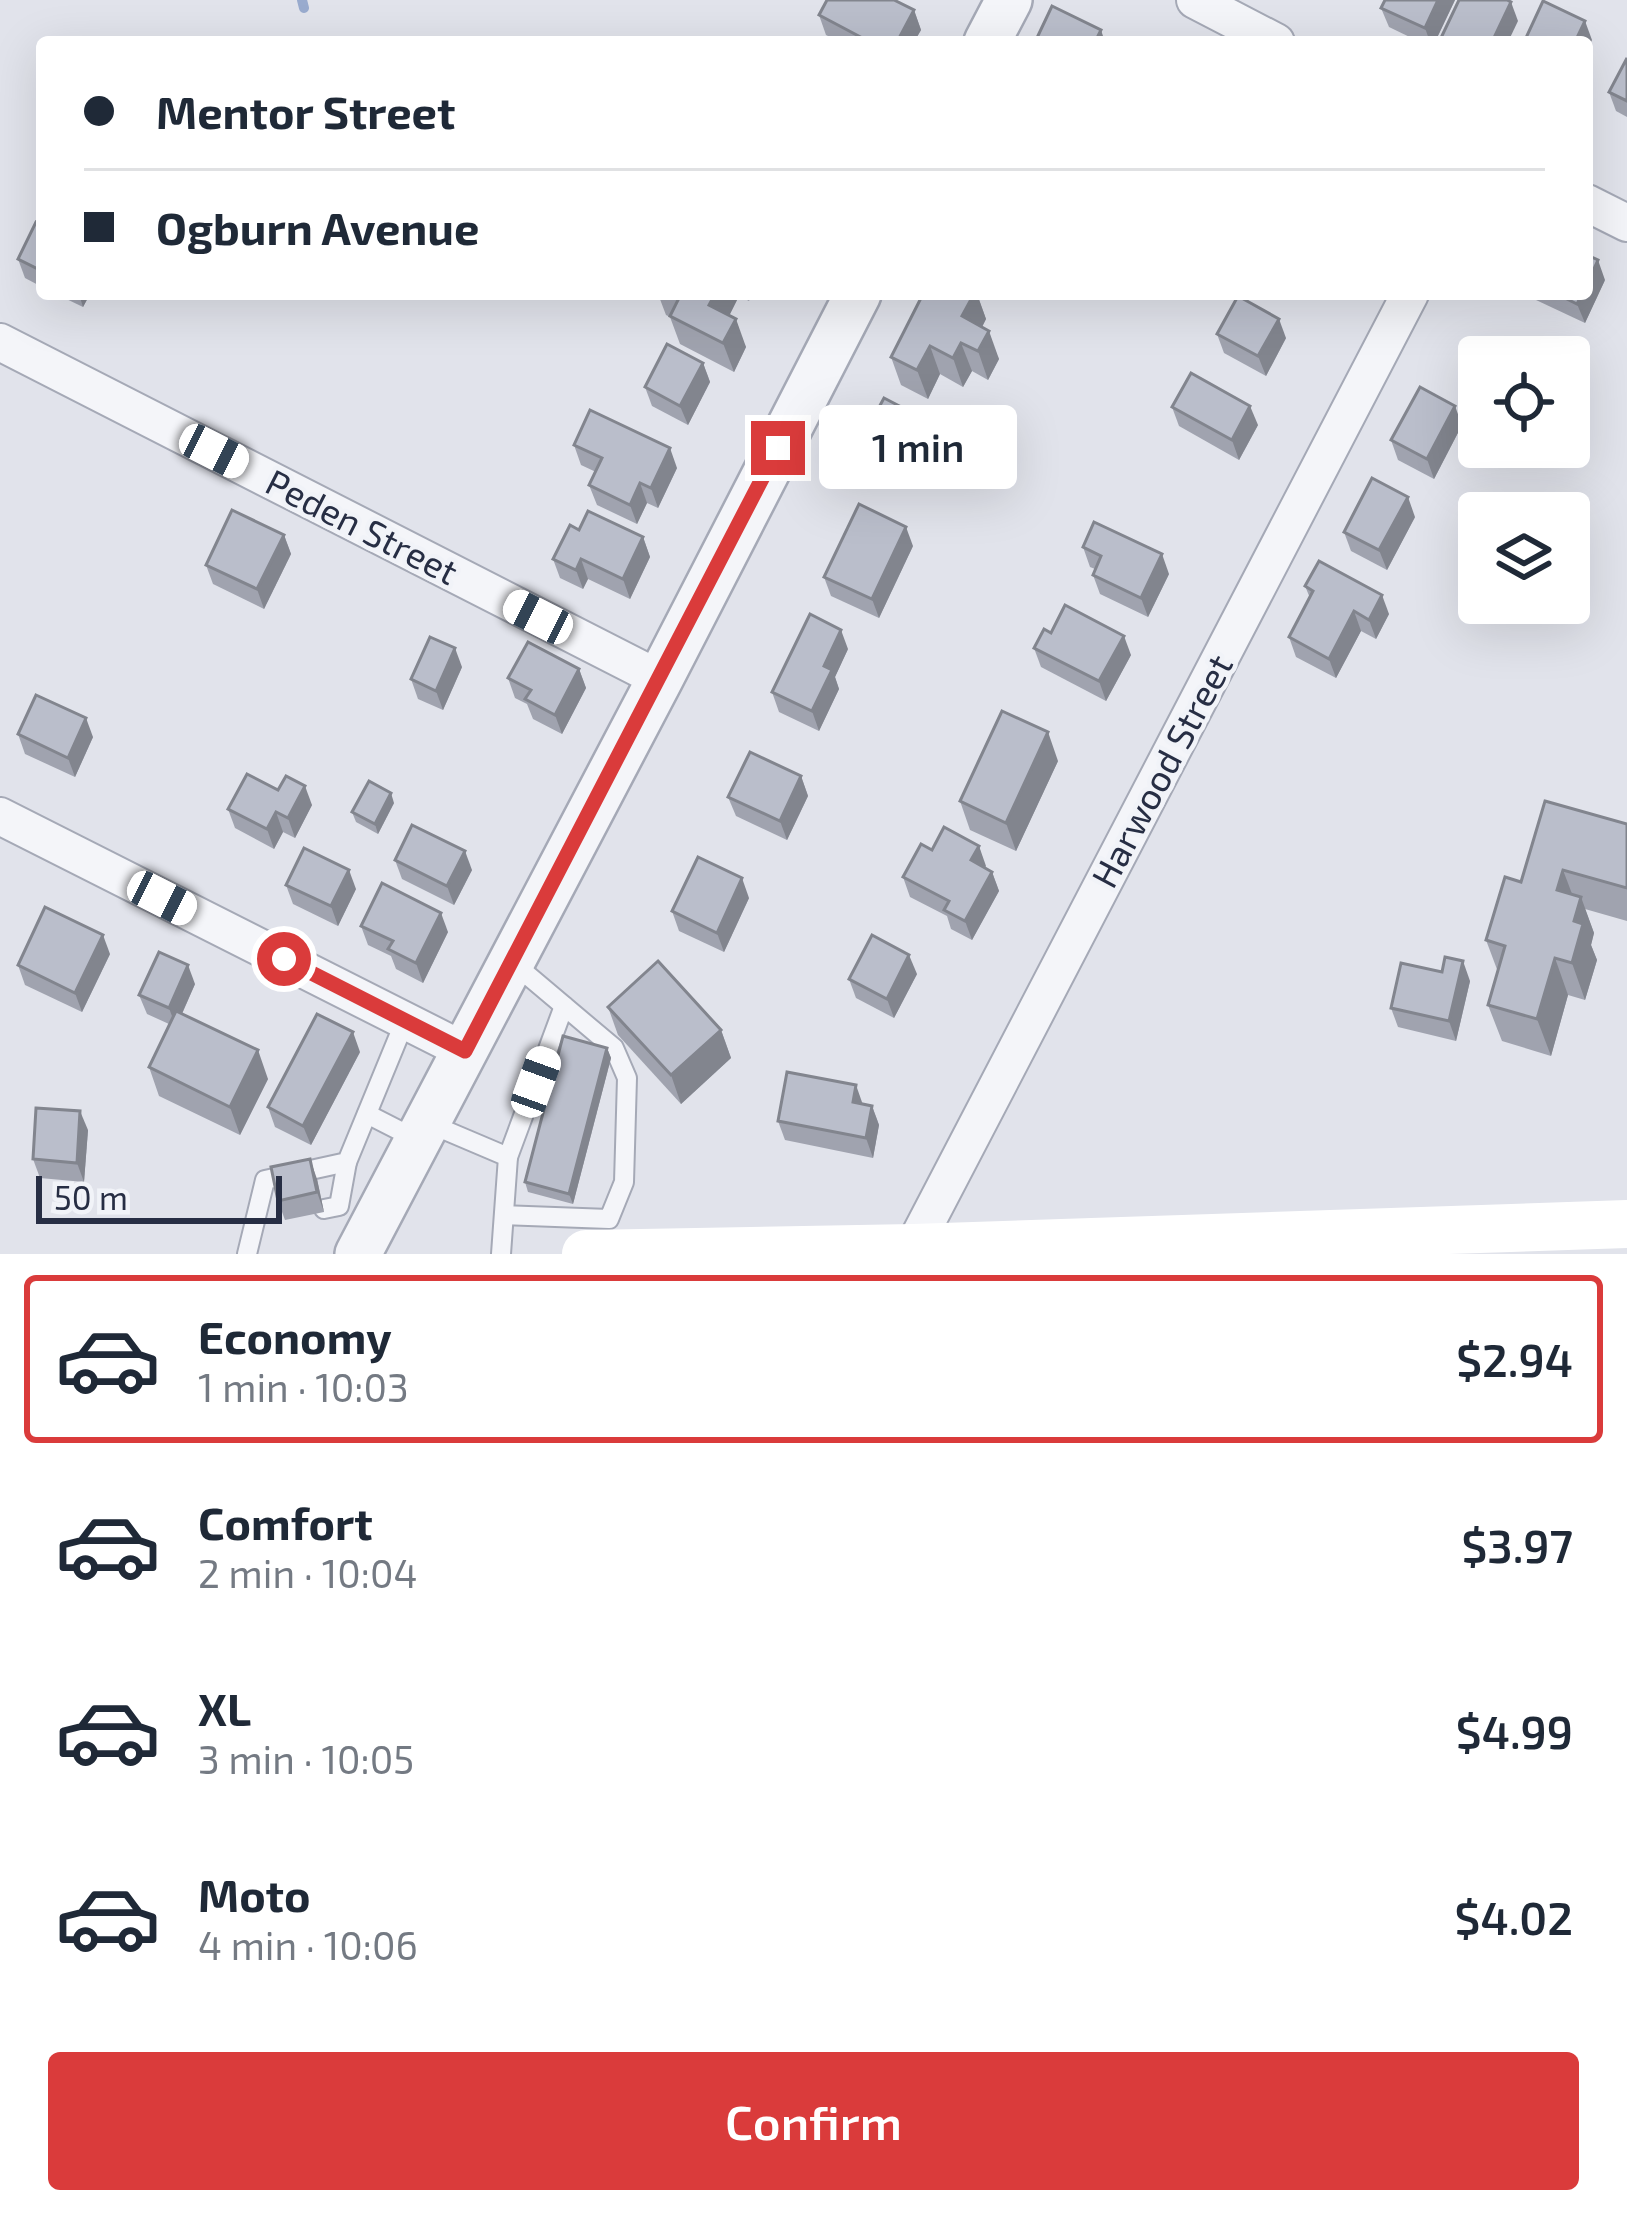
<!DOCTYPE html>
<meta charset="utf-8">
<style>
body{margin:0;font-family:"Exo 2",sans-serif;background:#f6f6f7;color:#1f2937;height:100vh;display:flex;flex-direction:column;font-size:45px;white-space:nowrap}
*{box-sizing:border-box;margin:0}
p{font-size:39px;color:#747a83}
.icon{flex:none;width:66px;height:66px;fill:none;stroke:currentColor;stroke-width:2;stroke-linecap:round;stroke-linejoin:round}
.map{position:relative;height:1254px;overflow:hidden}
.panel{display:flex;flex-direction:column;background:#fff;flex:1}
.panel>*{flex:none}
.banner{position:absolute;left:36px;top:36px;width:1557px;height:264px;border-radius:12px;box-shadow:0 12px 48px #0002;display:grid;align-content:center;height:264px;padding:0 48px;background:#fff}
.buttons{position:absolute;left:1458px;top:336px;display:grid;gap:24px}
.buttons a{display:grid;place-items:center;width:132px;height:132px;border-radius:12px;background:#fff;box-shadow:0 12px 48px #0002;font-size:60px}
.scale{position:absolute;left:36px;bottom:30px;width:246px;box-sizing:border-box;padding-left:12px;border:6px solid #272e44;border-top:0;font-size:33px;line-height:42px;white-space:nowrap;color:#272e44;-webkit-text-stroke:9px #f1f3f8;paint-order:stroke}
.end{position:absolute;width:54px;height:54px;margin:-27px;border:15px solid #da3b3b;background:#fff;box-shadow:0 0 0 6px #fff}
.from{border-radius:50%}
.bubble{position:absolute;height:84px;border-radius:12px;background:#fff;box-shadow:0 12px 48px #0002;font-size:39px;font-weight:600;line-height:84px;text-align:center}
.car{position:absolute;width:36px;height:72px;margin:-36px -18px;border-radius:15px;box-shadow:0 0 9px 3px #0007;background:linear-gradient(#fff 24%,#345 0 40%,#fff 0 76%,#345 0 86%,#fff 0)}
.banner b{display:flex;align-items:center;gap:42px;height:114px;font-size:45px}
.banner b+b{border-top:3px solid #e0e1e3}
.banner i{width:30px;height:30px;background:#1f2937}
ul{padding:21px 0 0;list-style:none}
li{display:flex;align-items:center;gap:36px;height:168px;margin:0 24px 18px;padding:0 24px;border:6px solid transparent;border-radius:12px}
li div{flex:1}
li b{display:block;font-size:45px}
li em{font-style:normal;font-weight:600}
li.on{border-color:#da3b3b}
li>.icon{width:108px;height:108px;stroke-width:1.5}
.action{display:flex;gap:24px;margin-top:auto;padding:24px 48px}
.action a{flex:1;height:138px;border-radius:12px;background:#da3b3b;color:#fff;font-size:48px;font-weight:600;line-height:138px;text-align:center}
.map>svg:first-child{display:block}
.lines{fill:none;stroke-linecap:round;stroke-linejoin:round}
.stream{stroke:#99abce;stroke-width:10}
.service-casing{stroke:#a5a9b6;stroke-width:22}
.minor-casing{stroke:#a5a9b6;stroke-width:40}
.tertiary-casing{stroke:#a5a9b6;stroke-width:50}
.service{stroke:#f4f5f9;stroke-width:18}
.minor{stroke:#f4f5f9;stroke-width:36}
.tertiary{stroke:#f4f5f9;stroke-width:45}
.secondary{stroke:#fff;stroke-width:48}
.wall{fill:#a0a3af}
.shaded-wall{fill:#82858e}
.building{fill:#babecb;stroke:#82858e;stroke-width:3}
.route{stroke:#da3b3b;stroke-width:15}
.labels{text-anchor:middle;stroke-width:9;stroke-linejoin:round;paint-order:stroke}
.street-label{font-size:36px;fill:#272e44;stroke:#f1f3f8}
</style>
<div class="map">
<svg width="1627" height="1254" viewBox="0 0 1627 1254">
<rect width="100%" height="100%" fill="#e1e3eb"/>
<g class="lines">
<path class="stream" d="M302,0L304,8"/>
<g class="service-casing">
<g id="service">
<path d="M367,1114L416,1139"/>
<path d="M428,1123L508,1157L501,1254"/>
<path d="M508,1157L564,1006"/>
<path d="M324,1209L339,1206L347,1162"/>
<path d="M504,1215L609,1219L624,1182L627,1078L614,1048L512,962"/>
<path d="M247,1254L265,1180L347,1162L405,1021"/>
</g>
</g>
<g class="minor-casing">
<g id="minor">
<path d="M1195,0L1276,42"/>
<path d="M1587,203L1627,223"/>
<path d="M0,342L660,679"/>
<path d="M0,816L465,1051"/>
<path d="M913,1248L1410,294"/>
</g>
</g>
<g class="tertiary-casing">
<g id="tertiary">
<path d="M987,42L1009,0"/>
<path d="M358,1254L660,679L858,294"/>
</g>
</g>
<use href="#service" class="service"/>
<use href="#minor" class="minor"/>
<use href="#tertiary" class="tertiary"/>
<path class="secondary" d="M586,1254L913,1248L1627,1224"/>
</g>
<g class="wall">
<path d="M1385,0H1455L1435,42H1420L1389,27L1381,8Z"/>
<path d="M914,10L921,30L914,42H840L826,35L819,15Z"/>
<path d="M1627,58V117L1616,111L1609,92Z"/>
<path d="M42,225V287L25,278L18,259Z"/>
<path d="M1605,280L1585,323L1536,300L1534,294H1587Z"/>
<path d="M56,294H90L83,307Z"/>
<path d="M658,294H752L749,301L739,296L729,316L746,347L734,372L680,344L670,317L666,315Z"/>
<path d="M923,294H977L986,319L982,327L999,359L988,380L972,371L963,387L940,374L928,399L901,385L891,357Z"/>
<path d="M1217,334L1286,338L1266,376L1224,353Z"/>
<path d="M703,363L710,382L688,425L652,406L645,387Z"/>
<path d="M1172,407L1258,425L1239,460L1179,426Z"/>
<path d="M928,421L936,441L916,478L871,455L864,435Z"/>
<path d="M1462,425L1434,479L1398,460L1391,440Z"/>
<path d="M574,445L677,468L658,508L647,503L637,524L597,505L589,485L596,472L581,465Z"/>
<path d="M1415,517L1387,570L1351,551L1344,532Z"/>
<path d="M579,530L643,537L650,557L630,599L588,579L583,589L560,578L553,559Z"/>
<path d="M284,535L291,554L264,609L213,584L206,565Z"/>
<path d="M913,546L879,618L831,596L824,577Z"/>
<path d="M1083,547L1169,574L1148,617L1100,594L1093,575L1095,569L1090,567Z"/>
<path d="M1305,586L1389,614L1376,639L1361,631L1336,678L1296,657L1289,637L1310,598Z"/>
<path d="M1051,633L1131,655L1106,701L1041,667L1034,648Z"/>
<path d="M848,649L835,677L839,689L819,731L779,712L772,692Z"/>
<path d="M462,667L443,710L418,699L411,679Z"/>
<path d="M579,669L586,688L562,734L533,719L527,704L515,698L508,678Z"/>
<path d="M18,734L93,737L75,777L25,754Z"/>
<path d="M1058,761L1016,851L970,830L960,801Z"/>
<path d="M801,776L808,796L787,840L736,816L728,797Z"/>
<path d="M278,790L312,805L295,838L283,832L274,849L235,828L228,809Z"/>
<path d="M394,803L378,834L356,822L352,812Z"/>
<path d="M1627,824V921L1585,909L1594,933L1591,945L1597,960L1585,1000L1568,995L1551,1056L1502,1041L1488,1005L1498,972L1486,940L1521,882Z"/>
<path d="M979,846L985,868L992,872L999,891L972,940L951,929L947,916L910,897L903,877L932,850Z"/>
<path d="M395,860L472,870L454,905L402,879Z"/>
<path d="M286,885L356,889L338,926L293,904Z"/>
<path d="M749,898L724,952L679,931L672,911Z"/>
<path d="M361,926L448,932L423,983L396,969L391,956L368,945Z"/>
<path d="M110,954L82,1012L25,985L18,965Z"/>
<path d="M1442,972L1470,981L1456,1041L1398,1027L1391,1008Z"/>
<path d="M917,974L894,1018L856,998L849,979Z"/>
<path d="M195,984L182,1014L268,1079L240,1135L159,1096L149,1067L169,1024L147,1014L139,995Z"/>
<path d="M608,1007L721,1030L731,1058L681,1104L618,1035Z"/>
<path d="M607,1048L611,1058L573,1204L528,1192L525,1182Z"/>
<path d="M360,1052L311,1145L275,1127L268,1107Z"/>
<path d="M863,1104L872,1106L879,1125L873,1158L785,1140L778,1121Z"/>
<path d="M88,1130L84,1182L40,1178L33,1159Z"/>
<path d="M317,1179L324,1212L285,1220L278,1201Z"/>
</g>
<g class="shaded-wall">
<path d="M1438,0H1455L1435,42H1430L1425,28Z"/>
<path d="M1511,2L1518,21L1508,42H1492Z"/>
<path d="M914,10L921,30L914,42H897Z"/>
<path d="M1585,21L1592,40L1587,52V42H1575Z"/>
<path d="M1101,30L1105,42H1095Z"/>
<path d="M1598,260L1605,280L1585,323L1577,304L1582,294H1587V284Z"/>
<path d="M79,294H90L83,307Z"/>
<path d="M715,294H738L739,296L720,334L709,305Z"/>
<path d="M974,294H977L986,319L973,345L962,316Z"/>
<path d="M736,319L746,347L734,372L723,343Z"/>
<path d="M1279,319L1286,338L1266,376L1258,356Z"/>
<path d="M989,331L999,359L988,380L978,351Z"/>
<path d="M961,343L972,371L963,387L953,358Z"/>
<path d="M930,346L940,374L928,399L917,370Z"/>
<path d="M703,363L710,382L688,425L680,406Z"/>
<path d="M1250,406L1258,425L1239,460L1232,440Z"/>
<path d="M1455,406L1462,425L1434,479L1427,459Z"/>
<path d="M928,421L936,441L916,478L908,459Z"/>
<path d="M670,448L677,468L658,508L651,488Z"/>
<path d="M640,483L647,503L637,524L630,505Z"/>
<path d="M1408,497L1415,517L1387,570L1379,550Z"/>
<path d="M906,527L913,546L879,618L872,599Z"/>
<path d="M284,535L291,554L264,609L257,589Z"/>
<path d="M643,537L650,557L630,599L623,579Z"/>
<path d="M1162,554L1169,574L1148,617L1141,598Z"/>
<path d="M581,559L588,579L583,589L576,570Z"/>
<path d="M1382,595L1389,614L1376,639L1369,620Z"/>
<path d="M1354,611L1361,631L1336,678L1329,659Z"/>
<path d="M841,630L848,649L835,677L839,689L819,731L812,711L824,666Z"/>
<path d="M1124,636L1131,655L1106,701L1099,681Z"/>
<path d="M455,648L462,667L443,710L436,691Z"/>
<path d="M579,669L586,688L562,734L555,715Z"/>
<path d="M86,718L93,737L75,777L68,758Z"/>
<path d="M1048,732L1058,761L1016,851L1006,823Z"/>
<path d="M801,776L808,796L787,840L780,821Z"/>
<path d="M305,786L312,805L295,838L288,818Z"/>
<path d="M391,793L394,803L378,834L375,824Z"/>
<path d="M276,812L283,832L274,849L267,829Z"/>
<path d="M979,846L986,866L978,880L971,860Z"/>
<path d="M465,851L472,870L454,905L447,886Z"/>
<path d="M349,870L356,889L338,926L331,906Z"/>
<path d="M1563,870L1577,907L1557,890Z"/>
<path d="M992,872L999,891L972,940L965,921Z"/>
<path d="M742,878L749,898L724,952L717,933Z"/>
<path d="M1581,897L1594,933L1591,945L1597,960L1585,1000L1572,963L1574,921Z"/>
<path d="M441,913L448,932L423,983L416,963Z"/>
<path d="M103,935L110,954L82,1012L75,993Z"/>
<path d="M909,955L917,974L894,1018L887,999Z"/>
<path d="M1555,958L1568,995L1551,1056L1537,1019Z"/>
<path d="M1463,961L1470,981L1456,1041L1449,1021Z"/>
<path d="M188,965L195,984L176,1027L169,1008Z"/>
<path d="M721,1030L731,1058L681,1104L671,1075Z"/>
<path d="M353,1032L360,1052L311,1145L303,1126Z"/>
<path d="M607,1048L611,1058L573,1204L569,1194Z"/>
<path d="M258,1050L268,1079L240,1135L230,1107Z"/>
<path d="M856,1085L863,1105L853,1102Z"/>
<path d="M872,1106L879,1125L873,1158L866,1138Z"/>
<path d="M80,1111L88,1130L84,1182L77,1163Z"/>
<path d="M310,1159L317,1179L324,1212L317,1192Z"/>
</g>
<g class="building">
<path d="M827,0H894L914,10L897,42H870L819,15Z"/>
<path d="M1385,0H1438L1425,28L1381,8Z"/>
<path d="M1459,0H1507L1511,2L1492,42H1439Z"/>
<path d="M1543,1L1585,21L1575,42H1524Z"/>
<path d="M1052,6L1101,30L1095,42H1035Z"/>
<path d="M1627,58V101L1609,92Z"/>
<path d="M36,222L42,225V271L18,259Z"/>
<path d="M1587,255L1598,260L1587,284Z"/>
<path d="M670,294H715L709,305L736,319L723,343L670,316L679,298Z"/>
<path d="M923,294H974L962,316L989,331L978,351L961,343L953,358L930,346L917,370L891,357Z"/>
<path d="M1557,294H1582L1577,304Z"/>
<path d="M1238,296L1279,319L1258,356L1217,334Z"/>
<path d="M667,344L703,363L680,406L645,387Z"/>
<path d="M1191,373L1250,406L1232,440L1172,407Z"/>
<path d="M1420,387L1455,406L1427,459L1391,440Z"/>
<path d="M884,398L928,421L908,459L864,435Z"/>
<path d="M590,410L670,448L651,488L640,483L630,505L589,485L602,458L574,445Z"/>
<path d="M1372,478L1408,497L1379,550L1344,532Z"/>
<path d="M859,504L906,527L872,599L824,577Z"/>
<path d="M232,510L284,535L257,589L206,565Z"/>
<path d="M588,511L643,537L623,579L581,559L576,570L553,559L570,525L579,530Z"/>
<path d="M1094,522L1162,554L1141,598L1093,575L1101,556L1083,547Z"/>
<path d="M1319,561L1382,595L1369,620L1354,611L1329,659L1289,637L1313,591L1305,586Z"/>
<path d="M1065,605L1124,636L1099,681L1034,648L1044,629L1051,633Z"/>
<path d="M810,614L841,630L824,666L832,670L812,711L772,692Z"/>
<path d="M430,637L455,648L436,691L411,679Z"/>
<path d="M528,642L579,669L555,715L525,699L531,690L508,678Z"/>
<path d="M36,695L86,718L68,758L18,734Z"/>
<path d="M1002,711L1048,732L1006,823L960,801Z"/>
<path d="M750,752L801,776L780,821L728,797Z"/>
<path d="M247,774L278,790L286,776L305,786L288,818L276,812L267,829L228,809Z"/>
<path d="M369,781L391,793L375,824L352,812Z"/>
<path d="M1545,801L1627,824V888L1563,870L1557,890L1581,897L1574,921L1583,924L1572,963L1555,958L1537,1019L1488,1005L1505,946L1486,940L1505,877L1521,882Z"/>
<path d="M412,825L465,851L447,886L395,860Z"/>
<path d="M944,827L979,846L971,860L992,872L965,921L944,910L949,901L903,877L921,844L932,850Z"/>
<path d="M304,848L349,870L331,906L286,885Z"/>
<path d="M698,857L742,878L717,933L672,911Z"/>
<path d="M382,883L441,913L416,963L388,949L393,941L361,926Z"/>
<path d="M45,907L103,935L75,993L18,965Z"/>
<path d="M872,935L909,955L887,999L849,979Z"/>
<path d="M159,952L188,965L169,1008L139,995Z"/>
<path d="M1445,957L1463,961L1449,1021L1391,1008L1401,963L1442,972Z"/>
<path d="M658,961L721,1030L671,1075L608,1007Z"/>
<path d="M176,1011L258,1050L230,1107L149,1067Z"/>
<path d="M317,1014L353,1032L303,1126L268,1107Z"/>
<path d="M563,1036L607,1048L569,1194L525,1182Z"/>
<path d="M787,1072L856,1085L853,1102L872,1106L866,1138L778,1121Z"/>
<path d="M36,1108L80,1111L77,1163L33,1159Z"/>
<path d="M310,1159L317,1192L278,1201L271,1167Z"/>
</g>
<g class="lines">
<path class="route" d="M284,959L465,1051L778,448"/>
</g>
<g class="labels">
<g class="street-label">
<text transform="translate(362 527) rotate(27)" y="13">Peden Street</text>
<text transform="translate(1162 771) rotate(-62)" y="13">Harwood Street</text>
</g>
</g>
</svg>
<div class="buttons">
<a><svg class="icon" aria-label="locate" viewBox="0 0 24 24"><circle cx="12" cy="12" r="6"/><path d="M12 2v4M12 18v4M2 12h4M18 12h4"/></svg></a>
<a><svg class="icon" aria-label="layers" viewBox="0 0 24 24"><path d="M12 4l9 5-9 5-9-5zM3 14l9 5 9-5"/></svg></a>
</div>
<div class="scale">50 m</div>
<i class="end from" style="left:284px;top:959px"></i>
<i class="end" style="left:778px;top:448px"></i>
<div class="bubble" style="left:819px;top:405px;width:198px">1 min</div>
<i class="car" style="left:214px;top:451px;rotate:117deg"></i>
<i class="car" style="left:538px;top:617px;rotate:297deg"></i>
<i class="car" style="left:162px;top:898px;rotate:117deg"></i>
<i class="car" style="left:536px;top:1082px;rotate:20deg"></i>
<div class="banner">
<b><i class="from"></i>Mentor Street</b>
<b><i></i>Ogburn Avenue</b>
</div>
</div>
<section class="panel">
<ul>
<li class="on"><svg class="icon" aria-label="car" viewBox="0 0 24 24"><path d="M5 17H2v-5l4-1 3-4h7l3 4 3 1v5h-3M9 17h6M6 11h13"/><circle cx="7" cy="17" r="2"/><circle cx="17" cy="17" r="2"/></svg><div><b>Economy</b><p>1 min · 10:03</p></div><em>$2.94</em></li>
<li><svg class="icon" aria-label="car" viewBox="0 0 24 24"><path d="M5 17H2v-5l4-1 3-4h7l3 4 3 1v5h-3M9 17h6M6 11h13"/><circle cx="7" cy="17" r="2"/><circle cx="17" cy="17" r="2"/></svg><div><b>Comfort</b><p>2 min · 10:04</p></div><em>$3.97</em></li>
<li><svg class="icon" aria-label="car" viewBox="0 0 24 24"><path d="M5 17H2v-5l4-1 3-4h7l3 4 3 1v5h-3M9 17h6M6 11h13"/><circle cx="7" cy="17" r="2"/><circle cx="17" cy="17" r="2"/></svg><div><b>XL</b><p>3 min · 10:05</p></div><em>$4.99</em></li>
<li><svg class="icon" aria-label="car" viewBox="0 0 24 24"><path d="M5 17H2v-5l4-1 3-4h7l3 4 3 1v5h-3M9 17h6M6 11h13"/><circle cx="7" cy="17" r="2"/><circle cx="17" cy="17" r="2"/></svg><div><b>Moto</b><p>4 min · 10:06</p></div><em>$4.02</em></li>
</ul>
<div class="action"><a>Confirm</a></div>
</section>
